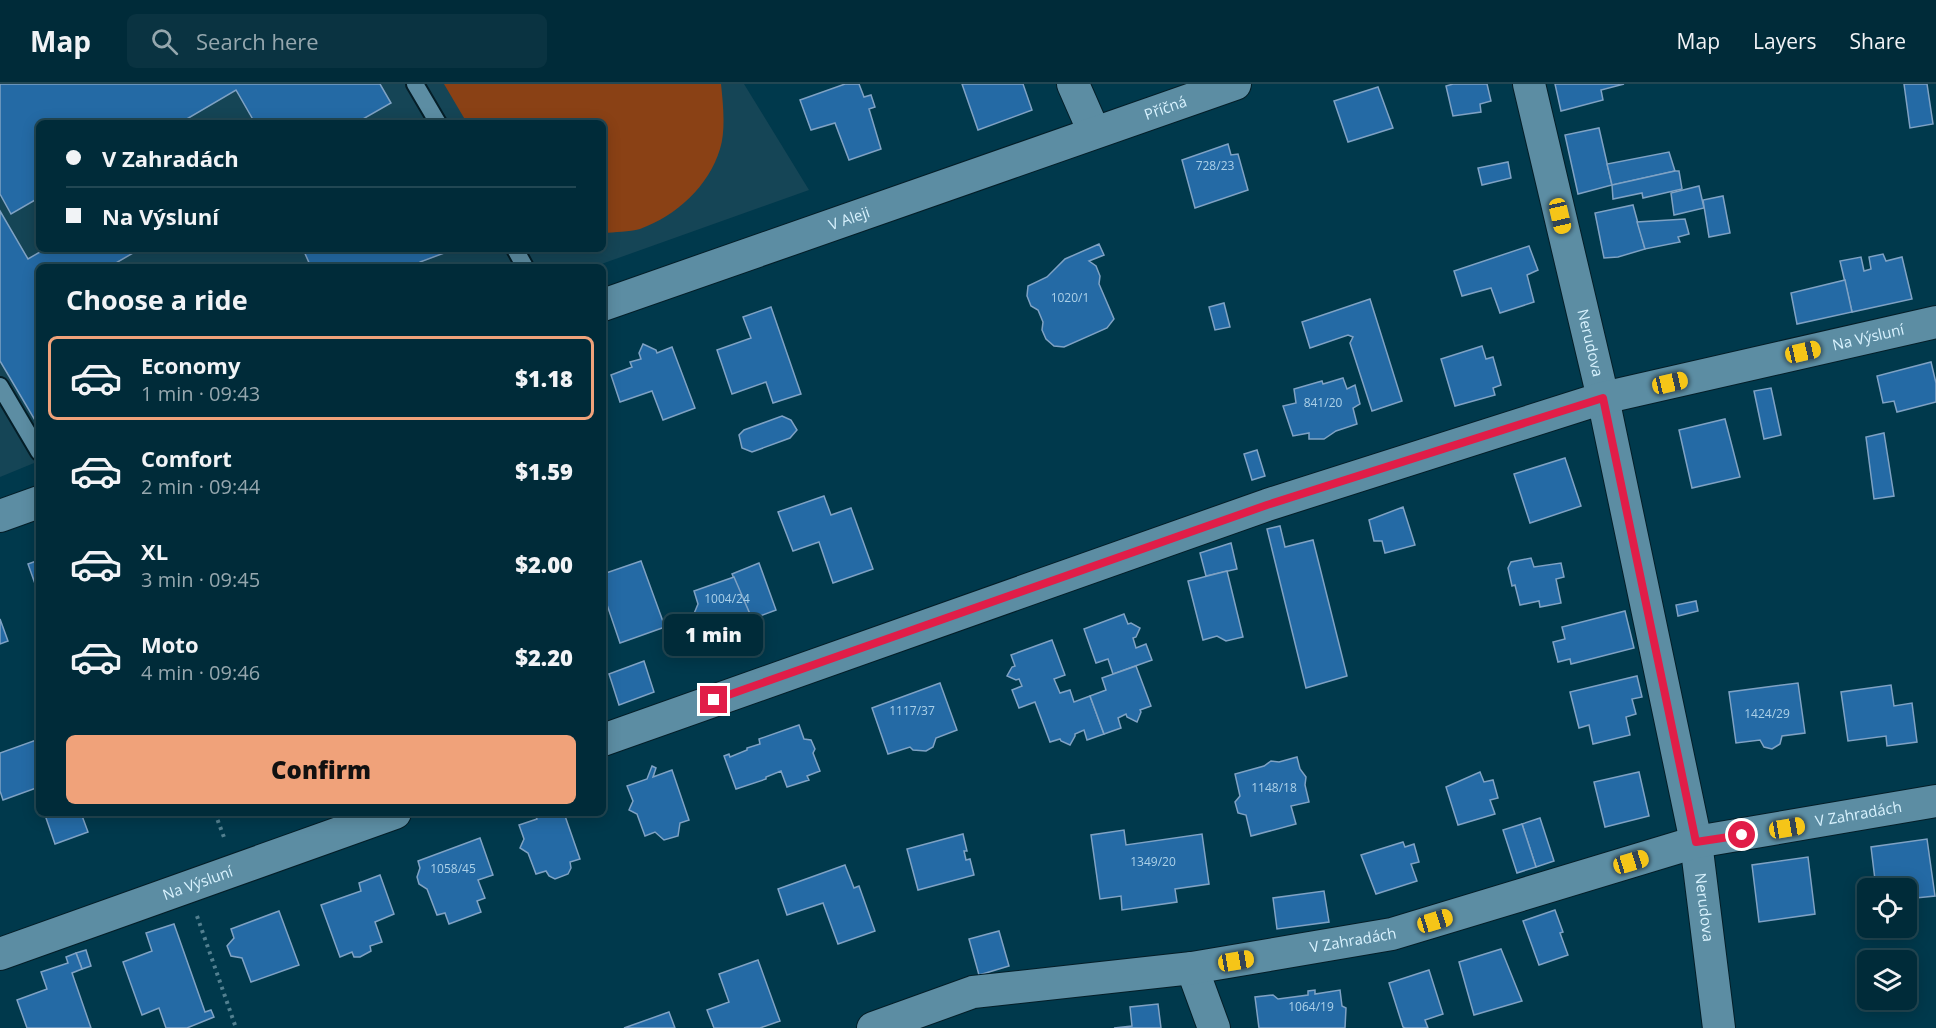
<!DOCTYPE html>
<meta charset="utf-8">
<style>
body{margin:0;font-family:"Open Sans",sans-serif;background:#0a3341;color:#f1f3f6;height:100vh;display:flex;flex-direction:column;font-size:22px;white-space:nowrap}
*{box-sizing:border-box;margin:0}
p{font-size:20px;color:#95a7ae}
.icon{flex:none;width:33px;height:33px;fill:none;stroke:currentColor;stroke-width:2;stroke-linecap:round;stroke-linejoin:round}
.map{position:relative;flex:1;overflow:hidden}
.drawer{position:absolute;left:36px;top:180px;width:570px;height:552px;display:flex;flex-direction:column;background:#002b39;border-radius:9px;box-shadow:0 3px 15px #0003,0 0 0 2px #224753}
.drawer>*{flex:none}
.guide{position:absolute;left:36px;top:36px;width:570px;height:132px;border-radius:9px;box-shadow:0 3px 15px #0003,0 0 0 2px #224753;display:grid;align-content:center;height:132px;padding:0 30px;background:#002b39}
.buttons{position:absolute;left:1857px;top:794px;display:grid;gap:12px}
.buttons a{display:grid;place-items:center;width:60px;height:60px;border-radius:9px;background:#002b39;box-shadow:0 3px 15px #0003,0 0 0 2px #224753;font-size:30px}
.end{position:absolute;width:27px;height:27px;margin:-14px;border:8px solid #e11d48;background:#fff;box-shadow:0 0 0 3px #fff}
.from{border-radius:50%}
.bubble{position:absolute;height:42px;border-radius:9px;background:#002b39;box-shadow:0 3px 15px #0003,0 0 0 2px #224753;font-size:20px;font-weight:800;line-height:42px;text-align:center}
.car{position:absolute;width:18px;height:36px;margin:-18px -9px;border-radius:8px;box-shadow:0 0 4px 2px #0007;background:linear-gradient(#f5c518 24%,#345 0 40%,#f5c518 0 76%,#345 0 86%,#f5c518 0)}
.guide b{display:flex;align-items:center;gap:21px;height:57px;font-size:22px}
.guide b+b{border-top:2px solid #224753}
.guide i{width:15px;height:15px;background:#f1f3f6}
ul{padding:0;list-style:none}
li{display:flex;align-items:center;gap:18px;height:84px;margin:0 12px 9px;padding:0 18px;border:3px solid transparent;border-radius:9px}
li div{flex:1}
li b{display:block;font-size:22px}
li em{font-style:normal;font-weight:800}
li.active{border-color:#f0a27a}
li>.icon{width:54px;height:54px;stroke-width:1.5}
h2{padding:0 30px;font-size:27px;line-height:72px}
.primary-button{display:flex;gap:12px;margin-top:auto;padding:12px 30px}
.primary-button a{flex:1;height:69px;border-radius:9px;background:#f0a27a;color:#111;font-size:24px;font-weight:800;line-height:69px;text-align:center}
header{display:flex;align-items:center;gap:36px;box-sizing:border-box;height:84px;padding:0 30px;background:#002b39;border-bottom:2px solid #224753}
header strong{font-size:28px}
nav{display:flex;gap:33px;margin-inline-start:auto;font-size:21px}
.search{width:420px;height:54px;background:#0a3341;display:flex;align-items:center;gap:15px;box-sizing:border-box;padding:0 21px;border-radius:9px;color:#95a7ae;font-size:22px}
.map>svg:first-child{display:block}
.built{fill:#154556;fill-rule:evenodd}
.green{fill:#8a4115}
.building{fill:#246aa5;stroke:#7fa2c4;stroke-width:1.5}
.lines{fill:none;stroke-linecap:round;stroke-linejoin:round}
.lane-casing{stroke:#041e28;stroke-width:20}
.street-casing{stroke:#041e28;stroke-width:34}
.path{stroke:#538090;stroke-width:4;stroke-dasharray:3 4.5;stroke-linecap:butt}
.lane{stroke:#5c8da3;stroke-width:16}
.street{stroke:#5c8da3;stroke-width:32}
.route{stroke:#e11d48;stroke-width:8}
.labels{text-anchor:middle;stroke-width:5;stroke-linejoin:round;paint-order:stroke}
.number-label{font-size:12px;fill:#abd0e8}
.street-label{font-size:15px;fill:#d8f2fe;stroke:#052d3c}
</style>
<header>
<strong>Map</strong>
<div class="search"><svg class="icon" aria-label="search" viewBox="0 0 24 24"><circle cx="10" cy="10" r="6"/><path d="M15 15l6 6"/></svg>Search here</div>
<nav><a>Map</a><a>Layers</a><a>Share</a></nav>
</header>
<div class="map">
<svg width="1936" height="944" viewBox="0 0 1936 944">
<rect width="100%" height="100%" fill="#00394c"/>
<path class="built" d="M0,0H744L809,106L593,183H39V377L0,393ZM39,39H603V165H39Z"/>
<path class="green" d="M444,0H721C723,19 726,46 720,65C709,102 676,132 640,145C629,148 615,148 603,149V39H467Z"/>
<g class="building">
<path d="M0,0H380L391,19L356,39H255L236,6L180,39H39V121L35,116L11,130L0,110Z"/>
<path d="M845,0H859L864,13L871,11L875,23L869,25L881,65L849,76L835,39L811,46L800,16Z"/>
<path d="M962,0H1023L1032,26L978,46Z"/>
<path d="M1453,0H1487L1491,17L1480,20L1481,28L1453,32L1446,2Z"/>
<path d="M1555,0H1624L1601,6L1603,16L1561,27Z"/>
<path d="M1904,0H1927L1933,40L1910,44Z"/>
<path d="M1378,3L1393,44L1348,58L1334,17Z"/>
<path d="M1599,44L1612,101L1578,110L1565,51Z"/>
<path d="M1228,60L1231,71L1238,70L1248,106L1195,124L1182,76Z"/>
<path d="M1669,68L1675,87L1612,101L1607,80Z"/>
<path d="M1508,78L1511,94L1482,101L1478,84Z"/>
<path d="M1675,87H1679L1682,105L1643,114L1642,109L1613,115L1612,101Z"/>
<path d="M1699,102L1704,124L1674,131L1671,109Z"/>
<path d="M1723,112L1730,149L1709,153L1703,116Z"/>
<path d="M1633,121L1645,165L1618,173L1604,174L1595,129Z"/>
<path d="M0,127L28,175L45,165H140L109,183H39V343L0,277Z"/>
<path d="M1685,135L1689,150L1678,153L1680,158L1645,165L1637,138Z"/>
<path d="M1099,160L1104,171L1089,177L1096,182L1100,192L1099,200L1114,235L1107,244L1064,263L1054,262L1046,255L1042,246L1043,238L1038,226L1031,222L1027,212L1028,202L1047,193L1065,175Z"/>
<path d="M1529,162L1538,186L1527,191L1534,218L1500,229L1491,204L1462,212L1454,187Z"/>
<path d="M303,165H455L420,178V183H306L310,181Z"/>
<path d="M1883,170L1886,177L1902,173L1912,215L1852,228L1840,177L1861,173L1864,187L1871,185L1869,173Z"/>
<path d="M1845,196L1852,228L1797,240L1791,209Z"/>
<path d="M1370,215L1402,317L1372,327L1350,259L1353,253L1348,251L1310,264L1302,238Z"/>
<path d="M1224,219L1230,243L1215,246L1209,223Z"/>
<path d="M771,223L801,310L773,319L766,298L732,310L717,266L751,254L743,233Z"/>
<path d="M643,260L656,266L657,269L672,263L695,324L663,336L652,307L620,318L611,291L632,283L630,278L641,275L639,269Z"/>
<path d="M1482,262L1486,275L1493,273L1501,301L1493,304L1495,311L1455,322L1441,275Z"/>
<path d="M1931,278L1936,299V318L1897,328L1894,317L1883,319L1877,292Z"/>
<path d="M1343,294L1347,305L1355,301L1360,320L1353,324L1357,340L1336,347L1324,355H1309V349L1293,352L1283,322L1296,319L1294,305L1322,297L1323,300Z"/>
<path d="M1771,304L1781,351L1764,355L1754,307Z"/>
<path d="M782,332L791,336L797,346L790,354L752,368L742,364L739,351L744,346Z"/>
<path d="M1725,335L1740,393L1692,404L1679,346Z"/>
<path d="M1884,349L1894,412L1874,415L1866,353Z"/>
<path d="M1257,366L1265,392L1252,396L1244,370Z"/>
<path d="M1565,374L1581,422L1530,439L1514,390Z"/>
<path d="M824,412L831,431L851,424L873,485L833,499L819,458L793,467L778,428Z"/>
<path d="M1403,423L1415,461L1385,469L1382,457H1374L1369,436Z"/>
<path d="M1280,442L1285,463L1313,456L1347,592L1306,604L1267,445Z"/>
<path d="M1231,459L1237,485L1206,492L1200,469Z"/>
<path d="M1531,474L1534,483L1561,479L1564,493L1556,495L1561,519L1540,523L1539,517L1520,521L1515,501L1512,502L1508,484L1511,478Z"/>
<path d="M39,476V511L28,480Z"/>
<path d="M641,477L665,543L620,559L603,509V490Z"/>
<path d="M759,479L776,526L752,535L732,490Z"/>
<path d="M1227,487L1243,553L1226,557L1217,552L1203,556L1188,497Z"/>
<path d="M734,493L756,544L745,548L742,556L730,559L723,556L713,559L704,537L693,532L698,520L694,507Z"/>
<path d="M1696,517L1698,527L1678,532L1676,521Z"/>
<path d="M1625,527L1634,564L1571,580L1570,575L1558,578L1553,558L1565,555L1562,543Z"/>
<path d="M1124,530L1128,540L1131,539L1140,544L1136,553L1133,554L1136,564L1146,560L1152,576L1113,590L1108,575L1096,579L1084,545Z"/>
<path d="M0,535L8,557L0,560Z"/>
<path d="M1052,556L1065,591L1054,595L1060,609L1070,606L1074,618L1090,612L1104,650L1087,656L1084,646L1075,650V652L1070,661L1061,657L1060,655L1050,658L1035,618L1019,624L1012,606L1022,602L1019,595L1016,596L1007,592L1012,583L1015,582L1011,571Z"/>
<path d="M644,577L654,608L619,621L609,590Z"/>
<path d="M1136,582L1151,622L1140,626L1141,628L1137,638L1127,633L1126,630L1118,634L1121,644L1104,650L1090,612L1106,606L1102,594Z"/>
<path d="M1637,592L1642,613L1632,615L1636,630L1626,633L1630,651L1593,660L1589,641L1579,644L1570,608Z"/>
<path d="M940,599L957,646L936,654L933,663L926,667L913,666L910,663L888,670L872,624Z"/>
<path d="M1798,599L1805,649L1782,652L1780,660L1772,665L1764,663L1760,656L1736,659L1729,608Z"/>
<path d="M1891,601L1894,622L1912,619L1917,658L1887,662L1886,652L1848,657L1841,608Z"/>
<path d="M799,641L804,655L811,656L815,665L813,669L820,687L807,692L809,696L787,703L781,687L766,693V695L736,705L724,672L729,670L730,673L747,666V664L760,660L759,655Z"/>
<path d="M39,655V703L3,716L0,707V669Z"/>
<path d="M1297,673L1300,685L1306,693L1305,701L1309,718L1291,722L1296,740L1251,752L1246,731L1238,729L1235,718L1240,712L1235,690L1264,682L1271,677L1279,678Z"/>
<path d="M652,682L656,684L653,693L672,686L689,736L680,739L678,752L664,756L655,748L645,752L637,730L629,726L633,717L627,702L647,695Z"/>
<path d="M1480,688L1484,698L1493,696L1498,714L1490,716L1495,730L1458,741L1446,703Z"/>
<path d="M1639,688L1649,732L1605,743L1594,698Z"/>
<path d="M48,729H81L88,748L55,760L45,731Z"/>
<path d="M535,729H543L544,732L552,729H564L580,775L570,778L571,784L568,790L555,795L549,792L546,787L536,790L528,769L520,764L524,755L519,741L537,735Z"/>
<path d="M1540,734L1554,777L1536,783L1522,740Z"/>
<path d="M1522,740L1536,783L1517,789L1503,746Z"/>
<path d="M1124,746L1126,761L1202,750L1209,800L1175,805L1177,818L1122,826L1121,812L1100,815L1091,751Z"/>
<path d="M963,750L967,767H964L966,776L970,775L974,791L918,806L907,765Z"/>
<path d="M480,754L493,791L478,796L485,814L477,817L481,828L449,840L445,829L437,831L427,805L419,800L417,793L420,784L418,777Z"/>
<path d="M1927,755L1935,812L1906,815V804H1876L1871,763Z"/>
<path d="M1403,758L1405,763L1414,760L1419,778L1411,780L1417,797L1376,810L1361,771Z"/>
<path d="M1808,773L1815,830L1759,838L1752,781Z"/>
<path d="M845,781L854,804L859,802L875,847L838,860L823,819L787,831L778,805Z"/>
<path d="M380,791L394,830L375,838L382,858L370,862L371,867L360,873H354L352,868L340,873L321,821L361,807L359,799Z"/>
<path d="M1324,807L1329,838L1277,845L1273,814Z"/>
<path d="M1555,826L1563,848L1560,849L1568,871L1539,881L1523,837Z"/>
<path d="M279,827L299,881L251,898L242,874L231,872L227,862L234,854L231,845Z"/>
<path d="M174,840L205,928L211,926L214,933L187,944H166L159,924L142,931L123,878L152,867L146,849Z"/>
<path d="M999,847L1009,882L979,891L969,855Z"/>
<path d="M1501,865L1522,917L1474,931L1459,878Z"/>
<path d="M86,866L91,882L82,885L76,869Z"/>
<path d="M76,869L82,885L72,889L91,944H27L17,916L47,905L41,888L68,879L66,873Z"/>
<path d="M758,876L780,937L760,944H714L707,926L729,918L719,890Z"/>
<path d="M1429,886L1443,930L1425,936L1428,944H1405L1403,943L1389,899Z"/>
<path d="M1315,906V910L1340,906L1342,922L1346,924L1345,944H1259L1255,913L1273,911L1278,915L1308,911V907Z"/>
<path d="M1158,920L1161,944H1114L1132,942L1130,923Z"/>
<path d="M669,928L675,944H624Z"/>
</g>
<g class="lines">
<g class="lane-casing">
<g id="lane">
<path d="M415,0L438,39"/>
<path d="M515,165L525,183"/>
<path d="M0,302L39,368"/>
</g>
</g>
<g class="street-casing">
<g id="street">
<path d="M1073,0L1094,48"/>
<path id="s1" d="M1529,0L1603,314L1696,758L1719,944"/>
<path id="s2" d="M603,221L1235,0"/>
<path d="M0,432L39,418"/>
<path id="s3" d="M603,656L1267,421L1603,314L1936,238"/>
<path id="s4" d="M0,870L395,729"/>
<path d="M1192,884L1214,944"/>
<path id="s5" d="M873,944L973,908L1192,884L1392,850L1696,758L1936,717"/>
</g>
</g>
<g class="path">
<path d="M215,729L225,756"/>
<path d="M197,832L236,944"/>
</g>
<use href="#lane" class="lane"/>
<use href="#street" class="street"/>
</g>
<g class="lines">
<path class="route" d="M714,616L1267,421L1603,314L1696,758L1742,751"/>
</g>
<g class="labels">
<g class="number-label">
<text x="1215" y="86">728/23</text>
<text x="1070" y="218">1020/1</text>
<text x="1323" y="323">841/20</text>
<text x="727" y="519">1004/24</text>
<text x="912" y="631">1117/37</text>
<text x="1767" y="634">1424/29</text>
<text x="1274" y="708">1148/18</text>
<text x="1153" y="782">1349/20</text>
<text x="453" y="789">1058/45</text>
<text x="1311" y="927">1064/19</text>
</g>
<g class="street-label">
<text dy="5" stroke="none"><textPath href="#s2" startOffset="596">Příčná</textPath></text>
<text dy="5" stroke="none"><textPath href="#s2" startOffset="261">V Aleji</textPath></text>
<text dy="5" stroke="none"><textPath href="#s3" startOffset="1329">Na Výsluní</textPath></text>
<text dy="5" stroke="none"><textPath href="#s1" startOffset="266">Nerudova</textPath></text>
<text dy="5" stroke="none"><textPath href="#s5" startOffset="1012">V Zahradách</textPath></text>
<text dy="5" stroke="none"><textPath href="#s4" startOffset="210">Na Výsluní</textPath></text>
<text dy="5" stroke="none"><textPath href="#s1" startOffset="842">Nerudova</textPath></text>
<text dy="5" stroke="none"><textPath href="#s5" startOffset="490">V Zahradách</textPath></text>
</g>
</g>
</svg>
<div class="buttons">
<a><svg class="icon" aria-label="locate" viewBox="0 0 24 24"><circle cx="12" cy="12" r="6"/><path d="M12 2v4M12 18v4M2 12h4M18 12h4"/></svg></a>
<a><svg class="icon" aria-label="layers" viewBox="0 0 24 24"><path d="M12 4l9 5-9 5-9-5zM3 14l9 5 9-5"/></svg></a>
</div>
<i class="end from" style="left:1742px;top:751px"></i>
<i class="end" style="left:714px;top:616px"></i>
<div class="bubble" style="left:664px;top:530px;width:99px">1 min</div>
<i class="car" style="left:1560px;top:132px;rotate:167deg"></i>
<i class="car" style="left:1803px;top:268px;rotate:77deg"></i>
<i class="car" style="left:1670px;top:299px;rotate:77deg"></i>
<i class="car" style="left:1787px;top:744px;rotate:80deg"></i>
<i class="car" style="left:1631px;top:778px;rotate:73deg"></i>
<i class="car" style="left:1435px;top:837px;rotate:73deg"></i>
<i class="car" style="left:1236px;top:877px;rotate:80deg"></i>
<div class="guide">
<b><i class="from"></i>V Zahradách</b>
<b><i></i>Na Výsluní</b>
</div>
<section class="drawer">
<h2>Choose a ride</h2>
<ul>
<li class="active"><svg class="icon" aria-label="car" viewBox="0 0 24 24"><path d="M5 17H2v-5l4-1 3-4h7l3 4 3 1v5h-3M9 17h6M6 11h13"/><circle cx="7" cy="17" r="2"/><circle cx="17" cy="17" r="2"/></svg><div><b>Economy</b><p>1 min · 09:43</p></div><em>$1.18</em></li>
<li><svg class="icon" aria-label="car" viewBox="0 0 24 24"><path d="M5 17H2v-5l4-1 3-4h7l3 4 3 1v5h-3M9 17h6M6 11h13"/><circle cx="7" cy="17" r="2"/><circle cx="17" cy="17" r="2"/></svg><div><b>Comfort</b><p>2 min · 09:44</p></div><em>$1.59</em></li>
<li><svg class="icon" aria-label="car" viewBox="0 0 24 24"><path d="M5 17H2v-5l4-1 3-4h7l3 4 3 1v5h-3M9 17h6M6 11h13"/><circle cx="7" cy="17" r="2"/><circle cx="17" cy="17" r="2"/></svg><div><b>XL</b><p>3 min · 09:45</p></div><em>$2.00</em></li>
<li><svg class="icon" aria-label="car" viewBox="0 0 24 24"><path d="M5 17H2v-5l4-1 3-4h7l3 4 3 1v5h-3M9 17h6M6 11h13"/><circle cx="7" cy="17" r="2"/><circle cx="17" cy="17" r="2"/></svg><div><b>Moto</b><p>4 min · 09:46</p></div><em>$2.20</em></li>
</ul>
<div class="primary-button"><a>Confirm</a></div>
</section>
</div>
